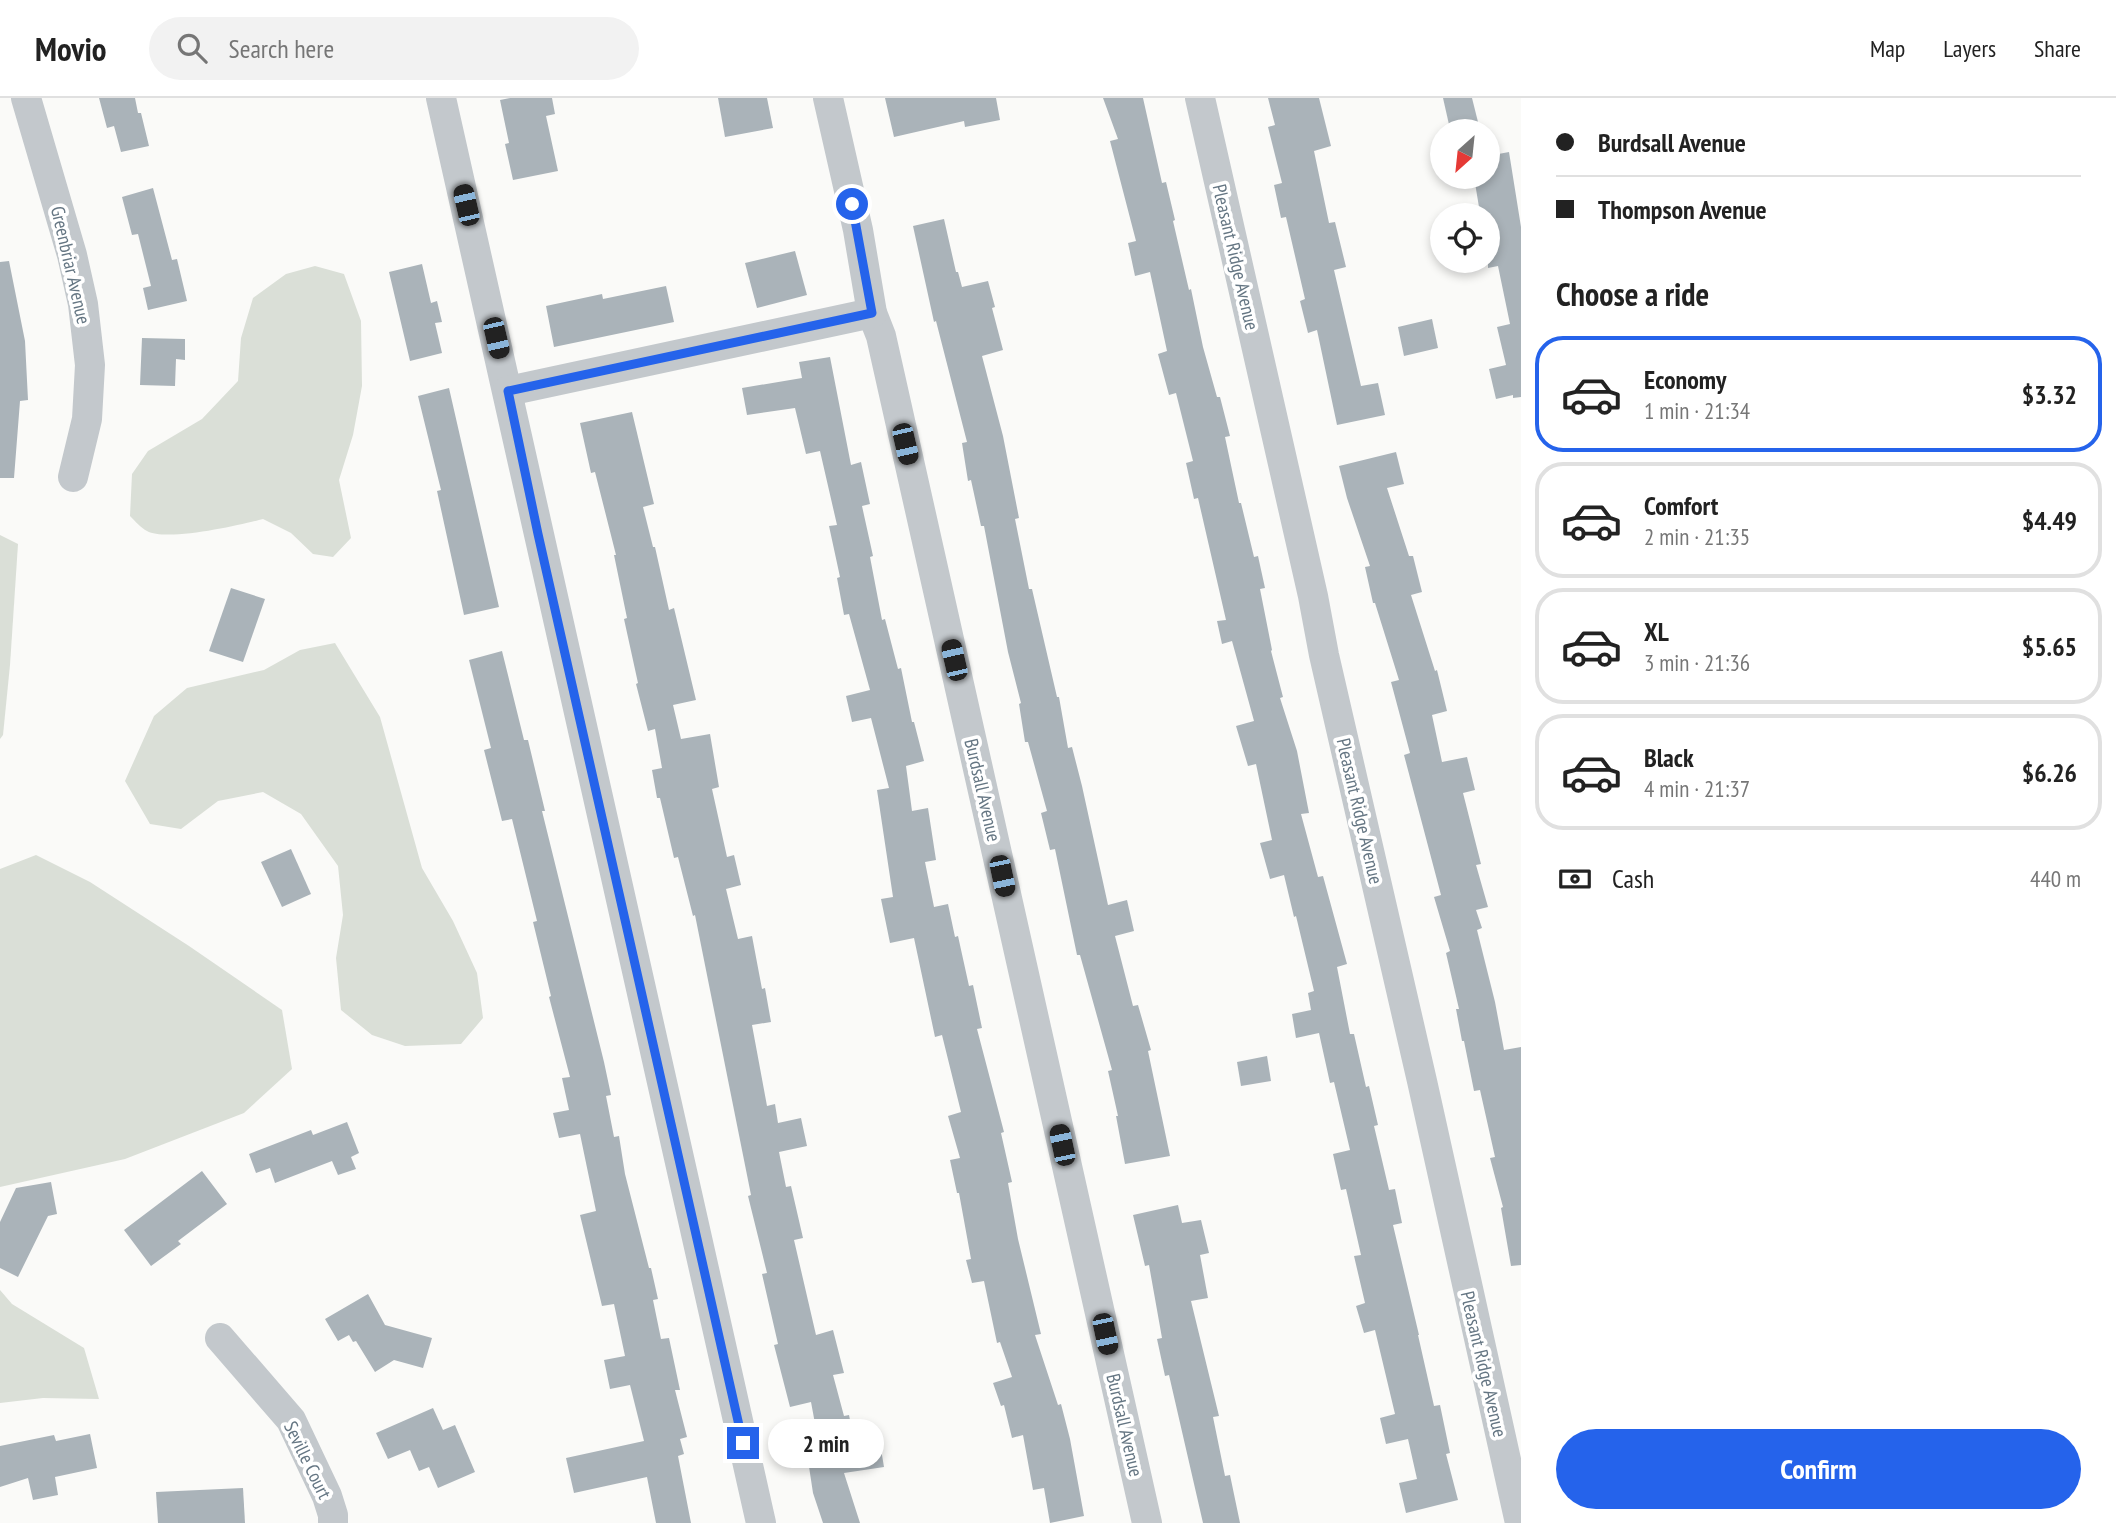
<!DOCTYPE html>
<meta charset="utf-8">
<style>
body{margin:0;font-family:"PT Sans Narrow",sans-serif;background:#f2f2f2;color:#222;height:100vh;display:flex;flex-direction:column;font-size:26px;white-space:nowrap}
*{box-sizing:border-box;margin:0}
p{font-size:23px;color:#767676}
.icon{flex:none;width:38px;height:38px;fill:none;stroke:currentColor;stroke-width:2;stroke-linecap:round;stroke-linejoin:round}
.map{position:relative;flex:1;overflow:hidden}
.side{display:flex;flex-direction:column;background:#fff;width:595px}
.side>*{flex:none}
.top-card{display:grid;align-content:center;height:154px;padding:0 35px;background:#fff}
.needle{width:46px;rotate:207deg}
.fabs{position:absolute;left:1430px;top:21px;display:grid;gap:14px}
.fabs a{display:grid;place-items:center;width:70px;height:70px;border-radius:50%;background:#fff;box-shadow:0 4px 10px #0003;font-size:35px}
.end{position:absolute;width:32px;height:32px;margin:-16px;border:9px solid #2563eb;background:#fff;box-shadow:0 0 0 4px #fff}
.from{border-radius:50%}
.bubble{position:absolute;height:49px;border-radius:24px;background:#fff;box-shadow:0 4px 10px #0003;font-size:23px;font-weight:700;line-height:49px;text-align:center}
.car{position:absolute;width:21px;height:42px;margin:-21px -10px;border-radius:9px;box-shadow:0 0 5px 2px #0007;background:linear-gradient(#222 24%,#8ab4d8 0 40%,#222 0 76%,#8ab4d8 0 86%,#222 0)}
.top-card b{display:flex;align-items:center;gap:24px;height:66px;font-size:26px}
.top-card b+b{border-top:2px solid #e0e0e0}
.top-card i{width:18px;height:18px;background:#222}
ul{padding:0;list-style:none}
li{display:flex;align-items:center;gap:21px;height:116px;margin:0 14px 10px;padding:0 21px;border:4px solid #e0e0e0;border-radius:28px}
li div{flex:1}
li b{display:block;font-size:26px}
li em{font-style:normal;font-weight:700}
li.current{border-color:#2563eb}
li>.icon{width:63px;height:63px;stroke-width:1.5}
h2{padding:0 35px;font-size:32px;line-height:84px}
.pay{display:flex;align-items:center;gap:18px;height:77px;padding:0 35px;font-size:26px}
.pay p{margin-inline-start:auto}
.cta{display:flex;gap:14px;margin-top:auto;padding:14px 35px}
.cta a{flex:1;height:80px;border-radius:42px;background:#2563eb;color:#fff;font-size:28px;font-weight:700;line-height:80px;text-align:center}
header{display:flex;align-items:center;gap:42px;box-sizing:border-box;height:98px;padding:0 35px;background:#fff;border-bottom:2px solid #e0e0e0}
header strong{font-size:33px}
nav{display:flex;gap:38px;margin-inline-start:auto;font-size:24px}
.search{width:490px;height:63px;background:#f2f2f2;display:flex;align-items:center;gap:18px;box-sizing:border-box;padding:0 24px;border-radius:38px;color:#767676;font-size:26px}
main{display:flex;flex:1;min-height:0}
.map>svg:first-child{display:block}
.green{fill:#dadfd7}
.building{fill:#aab3b9}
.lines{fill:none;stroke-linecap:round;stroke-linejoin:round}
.minor{stroke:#c3c8cc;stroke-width:30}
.route{stroke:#2563eb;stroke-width:9}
.labels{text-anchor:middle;stroke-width:7;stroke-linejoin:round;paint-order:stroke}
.street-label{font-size:19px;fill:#657683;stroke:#fff}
</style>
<header>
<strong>Movio</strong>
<div class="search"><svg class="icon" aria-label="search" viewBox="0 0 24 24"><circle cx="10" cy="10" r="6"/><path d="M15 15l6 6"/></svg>Search here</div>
<nav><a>Map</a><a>Layers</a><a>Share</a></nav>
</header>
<main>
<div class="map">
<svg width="1521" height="1425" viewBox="0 0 1521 1425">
<rect width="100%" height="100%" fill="#fafaf8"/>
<g class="green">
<path d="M315,168L344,176L361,223L362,288L353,337L339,382L351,440L333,459L313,456L291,435L263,421C240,427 167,444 147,433C141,430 135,423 130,418L132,376L148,353L202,321L238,283L241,240L253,200L286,176Z"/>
<path d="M0,437L18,446L10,567L3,637L0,641Z"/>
<path d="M335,545L380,619L422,770L453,823L477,875L483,920L461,946L405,948L372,937L341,912L336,860L343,817L338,768L301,716L263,694L218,703L181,731L150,726L125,683L154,618L187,590L264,572L300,552Z"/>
<path d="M36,757L90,784L189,848L282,912L292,971L244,1015L125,1061L0,1089V771Z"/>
<path d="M0,1192L12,1206L84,1250L99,1301L43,1300L0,1305Z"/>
</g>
<g class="building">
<path d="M99,0H135L138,15H141L149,48L121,54L114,28L107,30Z"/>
<path d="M510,0H552L555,16L546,18L558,73L513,82L505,46L509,45L500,2Z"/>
<path d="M718,0H767L773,30L725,39Z"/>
<path d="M885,0H996L1000,22L965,29L964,23L894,39Z"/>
<path d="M1103,0H1143L1162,85L1166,84L1175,122L1173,123L1189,192L1191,191L1203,249L1217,299H1220L1230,338L1225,339L1239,405H1241L1254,459L1258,458L1265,490L1260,491L1272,552L1271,553L1283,599L1280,600L1297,653L1309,715L1301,716L1318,779L1323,778L1347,866L1337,869L1350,936H1354L1366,989L1369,988L1378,1027L1374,1028L1389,1092L1395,1091L1402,1125L1393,1127L1419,1237H1418L1434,1308L1440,1307L1450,1355L1446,1356L1458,1402L1406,1415L1399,1385L1417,1381L1408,1341L1386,1346L1380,1320L1395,1316L1375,1232L1364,1235L1356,1208L1365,1205L1354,1158L1361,1157L1346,1091L1341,1092L1333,1056L1350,1052L1334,984L1330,985L1319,935L1296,940L1292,916L1311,912L1308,895L1314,893L1296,818L1294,819L1284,777L1270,781L1260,745L1272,742L1256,666L1248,668L1236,628L1254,623L1232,543L1222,546L1217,523L1226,522L1198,400L1194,401L1186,365L1193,363L1176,295L1169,297L1158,256L1167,253L1150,174L1135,178L1128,145L1136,143L1110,43L1118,41Z"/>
<path d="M1268,0H1319L1331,48L1314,53L1329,125L1335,124L1346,169L1334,172L1361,288L1378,285L1385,317L1337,327L1317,232L1308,235L1300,203L1305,201L1286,119L1281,120L1274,87L1282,85L1268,29L1275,27Z"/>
<path d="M1443,0H1472L1478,24L1450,31Z"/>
<path d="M1509,54L1521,129V299L1513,300V297L1496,301L1489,271L1506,267L1497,229L1510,226L1498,168L1488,170V114L1480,115L1474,79H1488V58Z"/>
<path d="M153,90L172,162L177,161L187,203L148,212L143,190L151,188L138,136L132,137L122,99Z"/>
<path d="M944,121L956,174H958L962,189L988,183L995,209L992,210L1003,252L982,258L1003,338L1019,420L1015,421L1029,491H1032L1057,599H1059L1068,650L1072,649L1082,688L1108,807L1127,802L1134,833L1115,838L1133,908L1138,907L1151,952L1148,953L1170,1058L1125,1066L1116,1018H1118L1108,973L1112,972L1080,857H1077L1055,751L1050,752L1041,715L1047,713L1028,644H1025L1019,606L1021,605L1008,554L984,428H981L971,382L968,383L962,345L967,344L936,223L934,224L913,128Z"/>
<path d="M795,153L807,197L757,210L745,165Z"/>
<path d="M9,163L25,243L28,302L20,303L14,380H0V164Z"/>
<path d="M422,166L431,205L437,203L442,224L435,225L442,255L410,263L389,174Z"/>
<path d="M666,188L674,224L554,249L546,208L602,196L603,201Z"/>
<path d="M1432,221L1438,250L1404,258L1398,229Z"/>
<path d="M142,240L185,241V262L176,261L175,288L140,287Z"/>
<path d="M830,259L851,367L861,364L870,406L862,408L873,458L870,459L882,522L885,521L898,571L901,570L912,624H914L924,663L906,668L912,713L928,710L936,762L925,764L934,809L948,806L955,839L958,838L969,888L973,887L982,930L977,931L1004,1034L1001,1035L1012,1084L1008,1085L1018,1141L1041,1236L1035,1237L1058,1307L1061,1306L1070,1341L1084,1418L1050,1425L1044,1390L1033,1392L1023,1337L1012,1340L1004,1307L1001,1308L993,1285L1012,1279L1000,1244L997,1245L984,1183L972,1185L966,1162L971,1161L959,1095H957L950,1062L960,1060L948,1018L961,1014L942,937L935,939L914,840L890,845L881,801L893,799L877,692L889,690L871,620L852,624L846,598L870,592L849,516L844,517L837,480L840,479L829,428L837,427L820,353L806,356L795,310L747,317L742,290L802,280L799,264Z"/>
<path d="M449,290L499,509L464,517L437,393L441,392L418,298Z"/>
<path d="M632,314L654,406L643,409L653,449H655L669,512L674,510L696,602L673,607L681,641L710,636L719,689L712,691L727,759L734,757L741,787L726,791L738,841L752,838L762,891L765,890L771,924L752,927L767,1008L775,1006L778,1025L801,1020L807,1048L779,1054L786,1089L791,1088L803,1140L794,1142L816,1237L833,1232L844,1275L833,1277L844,1318L849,1317L853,1337L878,1333L884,1369L844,1375L860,1425H823L813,1395L806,1349L819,1347L811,1304L790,1309L774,1247L778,1246L762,1176L767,1175L748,1098L751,1097L695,817L693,818L678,759L674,760L660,700H657L652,672L662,670L655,631L648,633L636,586L638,585L624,521L627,520L614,457H616L595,374L591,375L580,325Z"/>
<path d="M1396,354L1404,386L1387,390L1409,458H1413L1422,494L1411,497L1435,573L1437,572L1447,613L1432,617L1442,664L1467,659L1475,692L1463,695L1481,766L1476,767L1488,809L1476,812L1482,830L1477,832L1495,904L1504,952L1521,949V1167L1511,1168L1501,1110L1503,1109L1490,1060L1495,1059L1480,992L1474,993L1464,943H1462L1456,911H1459L1446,855L1450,853L1434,799L1441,797L1404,657L1410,655L1391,584L1399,582L1375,505H1373L1365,469L1370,468L1347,400L1339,368Z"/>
<path d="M231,490L265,501L243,564L209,553Z"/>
<path d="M502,553L524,642H528L545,713H542L604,964L611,997L606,998L614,1039L619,1038L625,1076L649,1170H651L658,1201L653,1202L661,1241L669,1240L680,1292H675L687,1339L680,1341L684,1356L678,1358L691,1425H656L647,1379L574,1395L566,1360L644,1343L630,1287L610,1291L604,1262L625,1258L614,1206L602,1208L580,1117L596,1113L580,1036L559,1040L553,1015L569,1012L562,980L570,979L549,899L551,898L533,824L537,823L512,721L502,723L484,652L491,650L469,562Z"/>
<path d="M291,751L311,796L282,809L261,764Z"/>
<path d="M1267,958L1271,983L1241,988L1237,964Z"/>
<path d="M347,1024L359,1055L351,1059L356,1071L338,1077L332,1063L275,1085L270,1070L256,1075L249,1056L311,1032L313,1037Z"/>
<path d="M202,1073L227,1106L178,1143L181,1146L151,1168L124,1132Z"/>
<path d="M51,1084L57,1116L48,1118L18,1179L0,1170V1124L16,1090Z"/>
<path d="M1178,1107L1182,1125L1201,1122L1209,1155L1200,1157L1208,1200L1191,1203L1219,1318L1213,1319L1225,1378L1230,1377L1240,1425H1203L1169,1277L1165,1278L1157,1241L1162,1240L1149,1167L1145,1168L1133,1117Z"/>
<path d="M368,1196L385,1227L432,1240L423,1270L394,1262L375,1274L356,1243L353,1244L349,1237L338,1243L325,1221Z"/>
<path d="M433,1310L443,1332L455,1327L475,1374L438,1390L429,1369L419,1373L410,1352L388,1361L376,1335Z"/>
<path d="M90,1336L97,1370L55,1379L58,1397L33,1402L28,1380L0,1389V1348L54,1337L56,1343Z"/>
<path d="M243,1390L245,1425H158L156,1394Z"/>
</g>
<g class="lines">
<g class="minor">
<path d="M26,0L72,157L83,206L90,267L87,321L73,379"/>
<path d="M441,0L761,1425"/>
<path d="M828,0L858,132L872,215L881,238L1147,1425"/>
<path d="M1200,0L1313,498L1324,557L1422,983L1520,1425"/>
<path d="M508,293L872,215"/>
<path d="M220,1240L291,1322L327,1398L333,1417V1425"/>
</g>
</g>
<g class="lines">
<path class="route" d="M743,1345L538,436L508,293L872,215L852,106"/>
</g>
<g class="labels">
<g class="street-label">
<text transform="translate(1236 159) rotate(77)" y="7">Pleasant Ridge Avenue</text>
<text transform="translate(71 167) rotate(77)" y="7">Greenbriar Avenue</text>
<text transform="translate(983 692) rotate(77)" y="7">Burdsall Avenue</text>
<text transform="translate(1360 713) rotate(77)" y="7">Pleasant Ridge Avenue</text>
<text transform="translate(1484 1266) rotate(77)" y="7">Pleasant Ridge Avenue</text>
<text transform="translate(1125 1327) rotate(77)" y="7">Burdsall Avenue</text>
<text transform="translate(308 1362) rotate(64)" y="7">Seville Court</text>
</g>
</g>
</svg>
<div class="fabs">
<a><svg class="needle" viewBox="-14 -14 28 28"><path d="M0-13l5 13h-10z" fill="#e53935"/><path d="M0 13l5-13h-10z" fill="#767676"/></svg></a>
<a><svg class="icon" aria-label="locate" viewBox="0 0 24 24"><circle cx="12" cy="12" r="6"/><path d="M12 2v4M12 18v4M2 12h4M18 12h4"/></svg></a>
</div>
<i class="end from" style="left:852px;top:106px"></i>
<i class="end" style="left:743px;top:1345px"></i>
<div class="bubble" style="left:768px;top:1321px;width:116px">2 min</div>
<i class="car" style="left:466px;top:107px;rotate:347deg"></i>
<i class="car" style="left:496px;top:240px;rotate:167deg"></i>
<i class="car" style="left:905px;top:346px;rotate:167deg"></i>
<i class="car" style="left:954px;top:562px;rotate:347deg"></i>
<i class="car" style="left:1002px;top:778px;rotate:168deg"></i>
<i class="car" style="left:1062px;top:1047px;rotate:348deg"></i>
<i class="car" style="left:1105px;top:1236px;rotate:168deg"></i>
</div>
<section class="side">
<div class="top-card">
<b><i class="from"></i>Burdsall Avenue</b>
<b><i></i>Thompson Avenue</b>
</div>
<h2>Choose a ride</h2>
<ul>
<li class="current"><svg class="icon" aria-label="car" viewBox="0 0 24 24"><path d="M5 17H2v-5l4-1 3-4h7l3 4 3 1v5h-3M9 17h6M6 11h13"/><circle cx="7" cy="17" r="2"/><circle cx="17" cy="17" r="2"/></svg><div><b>Economy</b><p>1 min · 21:34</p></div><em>$3.32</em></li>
<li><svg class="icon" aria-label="car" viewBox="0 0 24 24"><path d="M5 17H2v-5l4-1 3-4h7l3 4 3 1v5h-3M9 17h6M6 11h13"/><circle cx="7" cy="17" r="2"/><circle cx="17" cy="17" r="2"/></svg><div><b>Comfort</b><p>2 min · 21:35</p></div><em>$4.49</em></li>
<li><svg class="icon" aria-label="car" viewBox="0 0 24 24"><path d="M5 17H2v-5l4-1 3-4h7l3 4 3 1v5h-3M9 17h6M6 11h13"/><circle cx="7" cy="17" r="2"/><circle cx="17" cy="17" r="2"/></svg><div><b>XL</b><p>3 min · 21:36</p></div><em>$5.65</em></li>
<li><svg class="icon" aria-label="car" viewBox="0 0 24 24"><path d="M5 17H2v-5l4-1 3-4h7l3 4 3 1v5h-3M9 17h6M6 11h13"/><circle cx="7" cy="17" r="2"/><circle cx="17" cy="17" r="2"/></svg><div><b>Black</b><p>4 min · 21:37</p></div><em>$6.26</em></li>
</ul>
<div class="pay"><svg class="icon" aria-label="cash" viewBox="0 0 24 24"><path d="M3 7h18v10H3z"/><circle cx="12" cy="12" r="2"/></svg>Cash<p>440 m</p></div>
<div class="cta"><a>Confirm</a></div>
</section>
</main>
